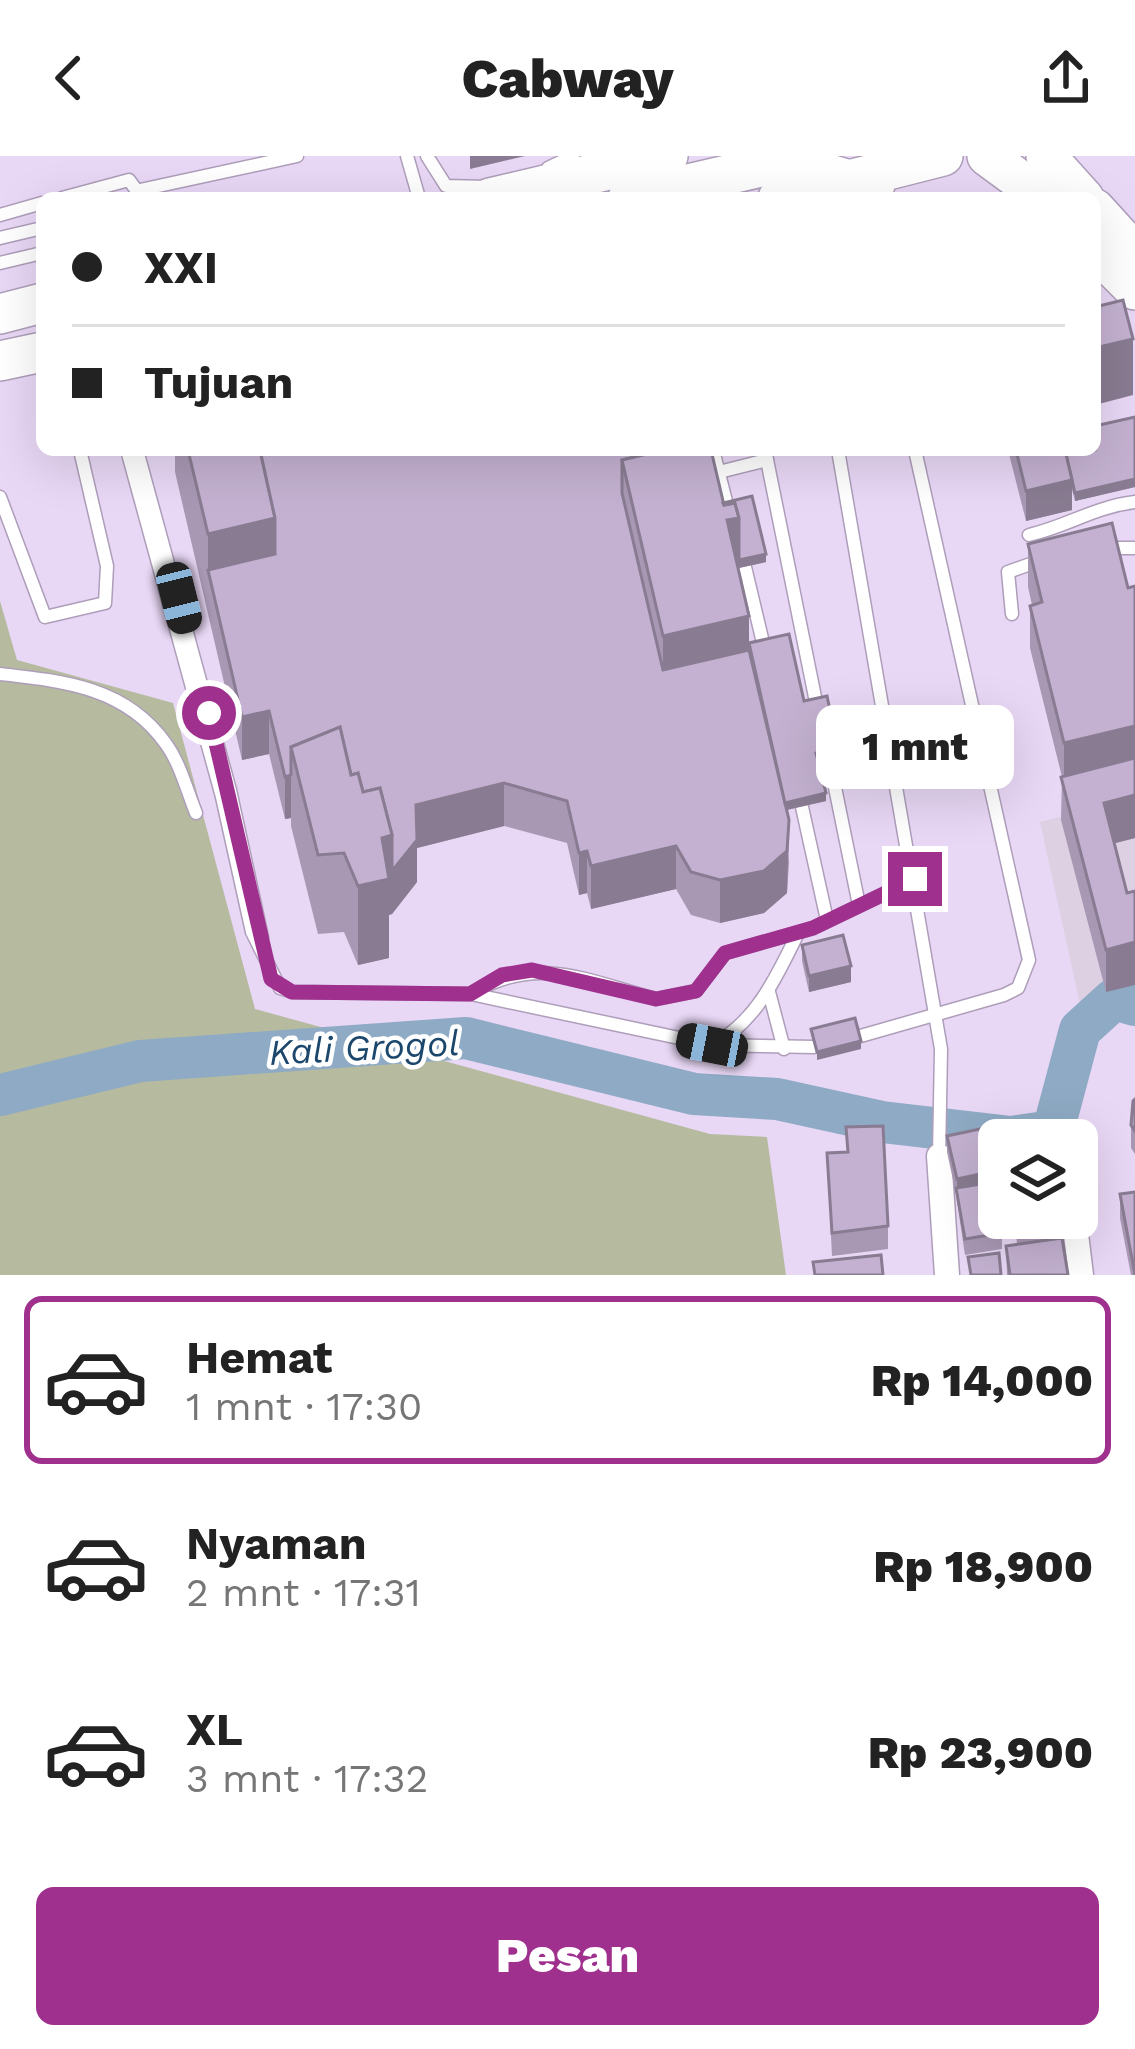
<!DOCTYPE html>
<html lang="id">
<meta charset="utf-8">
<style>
body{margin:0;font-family:"Work Sans",sans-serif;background:#f2f2f2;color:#222;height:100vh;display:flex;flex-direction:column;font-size:45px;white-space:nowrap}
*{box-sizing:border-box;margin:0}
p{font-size:39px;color:#767676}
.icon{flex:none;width:66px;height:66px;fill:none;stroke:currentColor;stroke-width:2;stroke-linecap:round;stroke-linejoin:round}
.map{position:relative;height:1119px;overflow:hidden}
.side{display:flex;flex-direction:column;background:#fff;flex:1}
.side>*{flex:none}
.top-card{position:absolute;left:36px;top:36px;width:1065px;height:264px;border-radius:18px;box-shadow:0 12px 48px #0002;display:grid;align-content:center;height:264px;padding:0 36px;background:#fff}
.controls{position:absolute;left:978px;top:963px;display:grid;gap:24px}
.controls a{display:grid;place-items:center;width:120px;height:120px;border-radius:18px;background:#fff;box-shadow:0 12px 48px #0002;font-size:60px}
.end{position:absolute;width:54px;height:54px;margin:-27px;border:15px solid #9f308e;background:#fff;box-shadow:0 0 0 6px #fff}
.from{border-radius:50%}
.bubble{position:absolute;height:84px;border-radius:18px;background:#fff;box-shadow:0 12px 48px #0002;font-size:39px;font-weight:800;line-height:84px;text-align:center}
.car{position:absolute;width:36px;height:72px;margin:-36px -18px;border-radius:15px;box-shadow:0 0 9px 3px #0007;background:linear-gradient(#222 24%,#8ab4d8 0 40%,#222 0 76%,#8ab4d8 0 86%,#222 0)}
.top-card b{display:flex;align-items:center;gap:42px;height:114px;font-size:45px}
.top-card b+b{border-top:3px solid #e0e0e0}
.top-card i{width:30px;height:30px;background:#222}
ul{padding:21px 0 0;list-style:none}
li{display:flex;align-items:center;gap:36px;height:168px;margin:0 24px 18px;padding:0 12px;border:6px solid transparent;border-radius:18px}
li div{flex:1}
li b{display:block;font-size:45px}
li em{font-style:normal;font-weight:800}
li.selected{border-color:#9f308e}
li>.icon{width:108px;height:108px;stroke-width:1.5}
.primary-button{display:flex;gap:24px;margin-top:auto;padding:24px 36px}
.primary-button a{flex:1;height:138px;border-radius:18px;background:#9f308e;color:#fff;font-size:48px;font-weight:800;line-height:138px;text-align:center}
header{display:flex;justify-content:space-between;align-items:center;height:156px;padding:0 36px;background:#fff;font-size:54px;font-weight:800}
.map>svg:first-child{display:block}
.education{fill:#ddd0e3}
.green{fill:#b6bba0}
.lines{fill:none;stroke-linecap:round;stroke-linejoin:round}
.river{stroke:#8eaac4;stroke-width:42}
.lane-casing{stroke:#ae9eba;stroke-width:15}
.street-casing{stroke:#ae9eba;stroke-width:27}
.primary-casing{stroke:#ae9eba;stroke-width:42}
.lane{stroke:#fff;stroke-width:12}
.street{stroke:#fff;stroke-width:24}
.primary{stroke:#fff;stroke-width:39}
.wall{fill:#a998b4}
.shaded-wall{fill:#897c92}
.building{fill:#c4b1d1;stroke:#897c92;stroke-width:3}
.route{stroke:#9f308e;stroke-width:15}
.labels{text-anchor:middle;stroke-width:9;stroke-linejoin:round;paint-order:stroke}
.water-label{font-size:36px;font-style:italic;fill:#1c476c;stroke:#fff}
</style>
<header><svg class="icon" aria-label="back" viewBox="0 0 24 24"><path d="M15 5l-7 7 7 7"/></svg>Cabway<svg class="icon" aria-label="share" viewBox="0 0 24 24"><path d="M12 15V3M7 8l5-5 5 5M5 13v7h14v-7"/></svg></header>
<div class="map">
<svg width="1135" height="1119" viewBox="0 0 1135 1119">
<rect width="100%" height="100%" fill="#e8d7f5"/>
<path class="education" d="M1135,642V870L1082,857L1040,666Z"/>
<path class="green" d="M0,445L17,504L173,547L255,853L710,978L767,981L786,1119H0Z"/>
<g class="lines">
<path class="river" d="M0,939L140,905L466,882L694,938L777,943L882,966L1011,981L1053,975L1080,874L1114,843L1135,849"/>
<g class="lane-casing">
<g id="lane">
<path d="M407,0L419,42"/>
<path d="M427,0L446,30L487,31"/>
<path d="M548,12L573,0"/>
<path d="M140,34L297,0"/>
<path d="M62,42L129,24L142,42"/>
<path d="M885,42L892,19"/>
<path d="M0,59L42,47"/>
<path d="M0,82L42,72"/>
<path d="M0,107L42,97"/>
<path d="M127,294L222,641L252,776L280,832L292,836L471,838L712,889L814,891"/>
<path d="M137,294L230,634L262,781"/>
<path d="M713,294L728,353"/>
<path d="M765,294L817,551"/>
<path d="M838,294L941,893L939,1000"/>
<path d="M719,316L767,304"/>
<path d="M0,341L45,461L105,447L107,410L80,294"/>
<path d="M1029,379C1068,370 1094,351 1135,346"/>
<path d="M1106,392H1135"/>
<path d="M745,411L764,491"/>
<path d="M1012,458L1008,416L1039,405"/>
<path d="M0,518C63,525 126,531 166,588C180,607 187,635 196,657"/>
<path d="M829,602L859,749"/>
<path d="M802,651L827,764"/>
<path d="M769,836L784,893"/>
<path d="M472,837C538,798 587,825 656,843L696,835L725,797L813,772L915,723"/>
<path d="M857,881L1004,839L1018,832L1029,804L915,294"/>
<path d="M713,888C756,867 778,818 798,777"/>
</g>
</g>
<g class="street-casing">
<g id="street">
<path d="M939,1000L947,1119"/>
<path d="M1074,1062L1081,1119"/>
</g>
</g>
<g class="primary-casing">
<g id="primary">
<path d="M987,0L1044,42"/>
<path d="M1046,0L1084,42"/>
<path d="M490,42L668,0"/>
<path d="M628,42L787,5L849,24"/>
<path d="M778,42L943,0"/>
<path d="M1095,53L1135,97"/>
<path d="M1095,94L1135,134"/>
<path d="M0,158L42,147"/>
<path d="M0,205L42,196"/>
</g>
</g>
<use href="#lane" class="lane"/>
<use href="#street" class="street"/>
<use href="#primary" class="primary"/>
</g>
<g class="wall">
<path d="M1135,261V331L1075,345L1072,334V354L1026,365L1008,294H1095Z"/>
<path d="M175,294H711L723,347L766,406L739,412L749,487L804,545L838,600L818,605L826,645L787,654L789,707L787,737L764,757L720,767L691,759L676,733L591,753L587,737L579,739L567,687L504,670L417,692V726L392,758L389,759V802L358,809L344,776L318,778L291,670V662L285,663L269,598L242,604L175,316Z"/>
<path d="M1028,388L1128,432L1135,430V682L1115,687L1106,836L1061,664L1062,621L1030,492V450L1032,449L1028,431Z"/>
<path d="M802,789L851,826L809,836L802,805Z"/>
<path d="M1135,943V998L1131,992V969Z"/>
<path d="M846,971L888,1070V1093L832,1100L827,997L847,996Z"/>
<path d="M947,980L994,1031L1002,1077V1093L965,1099L956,1038L947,996Z"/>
<path d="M1120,1038L1135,1119H1131L1120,1062Z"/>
<path d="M1015,1062H1052L1054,1084L1068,1119H1007L1006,1090L1017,1089Z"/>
</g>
<g class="shaded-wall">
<path d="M470,0H525L470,13Z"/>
<path d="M1133,183V239L1095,249V192Z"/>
<path d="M1135,323V331L1075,345V337Z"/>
<path d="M1072,324V354L1026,365V335Z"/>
<path d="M275,362V440L208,414V378Z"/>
<path d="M739,362L766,398V406L739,412L727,364Z"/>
<path d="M749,460V536L663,556V480Z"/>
<path d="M269,555V598L242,604V561Z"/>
<path d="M1135,570V612L1064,630V587Z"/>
<path d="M838,592V600L816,605V597Z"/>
<path d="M291,619V662L285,663V621Z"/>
<path d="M504,627V670L417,692V726L392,758L389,759V802L358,809V730L382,682L392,679L416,649Z"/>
<path d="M826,637V645L777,656V648Z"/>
<path d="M1135,639V682L1104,690V647Z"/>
<path d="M789,664L787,737L764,757L720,767V724Z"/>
<path d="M676,690V733L591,753V710Z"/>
<path d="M587,695V737L579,739V697Z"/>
<path d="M1135,786V829L1106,836V794Z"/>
<path d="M851,810V826L809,836V820Z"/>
<path d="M861,885V893L817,904V896Z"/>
<path d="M999,1014V1030L957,1039V1023Z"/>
</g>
<g class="building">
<path d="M1123,144L1133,183L1095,192V151Z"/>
<path d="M1135,261V323L1075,337L1065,294H1095V270Z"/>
<path d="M188,294H260L275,362L208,378Z"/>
<path d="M260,294H664L622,304V337L663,514L749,494L789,664L787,695L764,715L720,724L691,716L676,690L591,710L587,695L579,697L567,645L504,627L416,649L417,684L392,715V679L380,632L363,636L358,617L351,619L340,571L291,591V619L285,621L269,555L242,561L208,414L275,398V362Z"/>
<path d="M664,294H711L724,349L735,347L739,362L727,364L749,460L663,480L622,304Z"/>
<path d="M1016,294H1065L1072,324L1026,335Z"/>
<path d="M752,340L766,398L739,404V362L735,347L724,349L723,347Z"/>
<path d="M1112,367L1128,432L1135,430V570L1064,587L1030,450L1042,446L1028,388Z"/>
<path d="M789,478L804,545L827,540L838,592L816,597L826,637L785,647L749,487Z"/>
<path d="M340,571L351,619L358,617L363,636L380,632L392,679L382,682L389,723L358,730L344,697L318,699L291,591Z"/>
<path d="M1135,602V639L1104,647L1127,737L1135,735V786L1106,794L1061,621Z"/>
<path d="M843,779L851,810L809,820L802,789Z"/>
<path d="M855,862L861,885L817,896L811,873Z"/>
<path d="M1135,943V975L1131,969L1133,945Z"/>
<path d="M883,970L888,1070L832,1077L827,997L848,996L846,971Z"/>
<path d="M994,970L999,995V1014L957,1023L947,980Z"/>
<path d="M993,1026L1002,1077L965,1083L956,1032Z"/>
<path d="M1135,1036V1119L1120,1038Z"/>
<path d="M1016,1062H1052L1054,1075L1018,1079Z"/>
<path d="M1062,1082L1068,1119H1010L1006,1090Z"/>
<path d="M999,1097L1001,1119H971L968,1101Z"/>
<path d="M881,1099L883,1119H815L813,1106Z"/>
</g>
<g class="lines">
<path class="route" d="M209,557L271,823L292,836L470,838L502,819L532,814L656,843L696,835L725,797L813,772L915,723"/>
</g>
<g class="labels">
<g class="water-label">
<text transform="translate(364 891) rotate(-3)" y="13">Kali Grogol</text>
</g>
</g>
</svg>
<div class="controls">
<a><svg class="icon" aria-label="layers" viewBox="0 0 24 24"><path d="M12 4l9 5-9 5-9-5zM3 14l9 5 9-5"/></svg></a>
</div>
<i class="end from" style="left:209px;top:557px"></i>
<i class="end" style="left:915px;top:723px"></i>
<div class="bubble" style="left:816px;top:549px;width:198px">1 mnt</div>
<i class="car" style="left:179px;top:442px;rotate:166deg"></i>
<i class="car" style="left:712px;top:889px;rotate:281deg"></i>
<div class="top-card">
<b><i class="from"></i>XXI</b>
<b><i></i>Tujuan</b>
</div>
</div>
<section class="side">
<ul>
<li class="selected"><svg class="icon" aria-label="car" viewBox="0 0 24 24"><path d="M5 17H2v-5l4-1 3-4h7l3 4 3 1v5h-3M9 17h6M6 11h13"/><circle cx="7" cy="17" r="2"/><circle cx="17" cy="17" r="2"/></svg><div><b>Hemat</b><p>1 mnt · 17:30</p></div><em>Rp 14,000</em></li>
<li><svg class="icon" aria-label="car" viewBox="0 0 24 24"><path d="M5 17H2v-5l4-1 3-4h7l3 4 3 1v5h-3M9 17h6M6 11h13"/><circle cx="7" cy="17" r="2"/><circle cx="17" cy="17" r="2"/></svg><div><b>Nyaman</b><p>2 mnt · 17:31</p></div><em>Rp 18,900</em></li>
<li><svg class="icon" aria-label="car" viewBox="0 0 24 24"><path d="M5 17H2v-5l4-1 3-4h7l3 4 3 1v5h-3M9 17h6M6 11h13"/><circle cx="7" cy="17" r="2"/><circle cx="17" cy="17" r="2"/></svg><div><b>XL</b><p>3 mnt · 17:32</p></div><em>Rp 23,900</em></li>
</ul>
<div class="primary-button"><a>Pesan</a></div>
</section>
